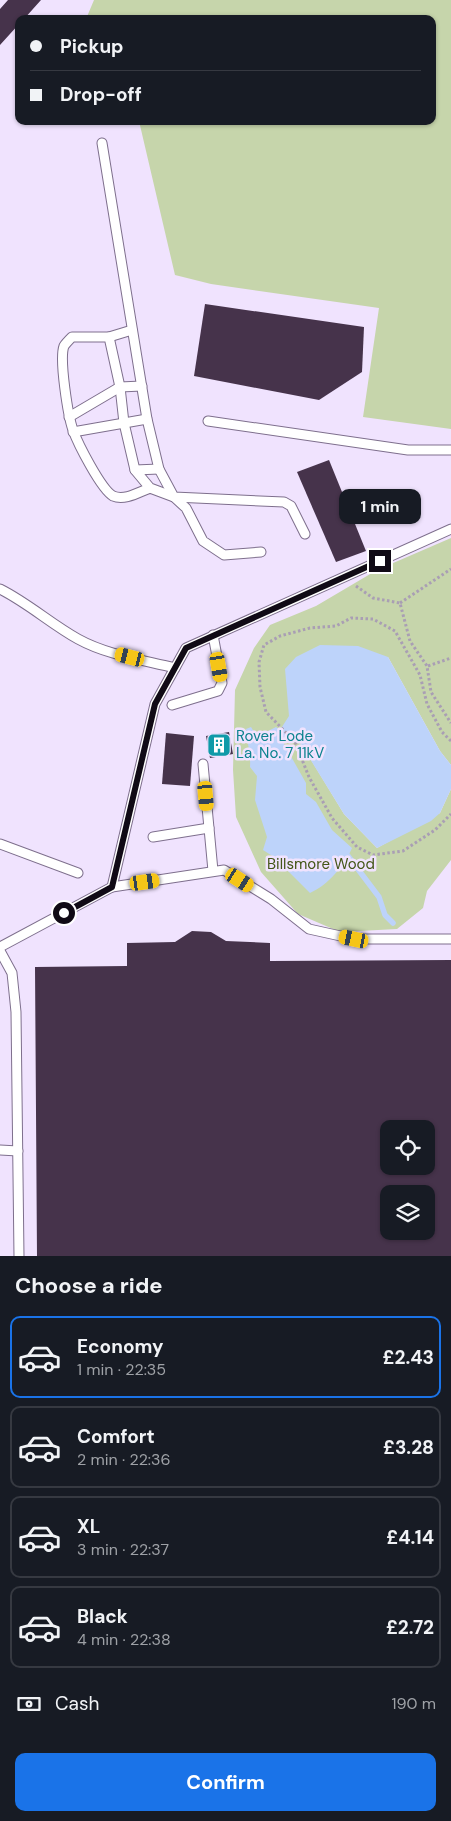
<!DOCTYPE html>
<meta charset="utf-8">
<style>
body{margin:0;font-family:"DM Sans",sans-serif;background:#20242c;color:#f1f3f6;height:100vh;display:flex;flex-direction:column;font-size:19px;white-space:nowrap}
*{box-sizing:border-box;margin:0}
p{font-size:16px;color:#9ea1a6}
.icon{flex:none;width:28px;height:28px;fill:none;stroke:currentColor;stroke-width:2;stroke-linecap:round;stroke-linejoin:round}
.map{position:relative;height:1256px;overflow:hidden}
.drawer{display:flex;flex-direction:column;background:#171b24;flex:1}
.drawer>*{flex:none}
.top-card{position:absolute;left:15px;top:15px;width:421px;height:110px;border-radius:10px;box-shadow:0 1px 4px #0004;display:grid;align-content:center;height:110px;padding:0 15px;background:#171b24}
.tools{position:absolute;left:380px;top:1120px;display:grid;gap:10px}
.tools a{display:grid;place-items:center;width:55px;height:55px;border-radius:10px;background:#171b24;box-shadow:0 1px 4px #0004;font-size:25px}
.end{position:absolute;width:22px;height:22px;margin:-11px;border:6px solid #100a15;background:#fff;box-shadow:0 0 0 2px #fff}
.from{border-radius:50%}
.bubble{position:absolute;height:35px;border-radius:10px;background:#171b24;box-shadow:0 1px 4px #0004;font-size:16px;font-weight:700;line-height:35px;text-align:center}
.car{position:absolute;width:15px;height:30px;margin:-15px -8px;border-radius:6px;box-shadow:0 0 4px 1px #0007;background:linear-gradient(#f5c518 24%,#345 0 40%,#f5c518 0 76%,#345 0 86%,#f5c518 0)}
.top-card b{display:flex;align-items:center;gap:18px;height:48px;font-size:19px}
.top-card b+b{border-top:1px solid #363941}
.top-card i{width:12px;height:12px;background:#f1f3f6}
ul{padding:0;list-style:none}
li{display:flex;align-items:center;gap:15px;height:82px;margin:0 10px 8px;padding:0 5px;border:2px solid #363941;border-radius:10px}
li div{flex:1}
li b{display:block;font-size:19px}
li em{font-style:normal;font-weight:700}
li.active{border-color:#1a73e8}
li>.icon{width:45px;height:45px;stroke-width:1.5}
h2{padding:0 15px;font-size:22px;line-height:60px}
.pay{display:flex;align-items:center;gap:12px;height:55px;padding:0 15px;font-size:19px}
.pay p{margin-inline-start:auto}
.cta{display:flex;gap:10px;margin-top:auto;padding:10px 15px}
.cta a{flex:1;height:58px;border-radius:10px;background:#1a73e8;color:#fff;font-size:20px;font-weight:700;line-height:58px;text-align:center}
.map>svg:first-child{display:block}
.green{fill:#c6d5ab}
.water{fill:#bdd3fa}
.lines{fill:none;stroke-linecap:round;stroke-linejoin:round}
.stream{stroke:#bdd3fa;stroke-width:5.5}
.building{fill:#46334b;fill-rule:evenodd}
.service-casing{stroke:#7e6f8d;stroke-width:11}
.path{stroke:#a99eb4;stroke-width:3;stroke-dasharray:2.5 2.5;stroke-linecap:butt}
.service{stroke:#fff;stroke-width:9}
.route{stroke:#100a15;stroke-width:6}
.labels{text-anchor:middle;stroke-width:5;stroke-linejoin:round;paint-order:stroke}
.culture-label{font-size:15px;fill:#0d838f;stroke:#f0e3fe;text-anchor:start}
.park-label{font-size:15px;fill:#445618;stroke:#f0e3fe}
</style>
<div class="map">
<svg width="451" height="1256" viewBox="0 0 451 1256">
<rect width="100%" height="100%" fill="#f0e3fe"/>
<g class="green">
<path d="M94,0H451V429L363,417L379,308L211,284L175,275L139,121H432V19H86Z"/>
<path d="M451,538V765L440,751L388,657L294,732L344,814L377,848L440,813L451,789V860L427,891L423,908L397,929L340,932L298,914L261,872L236,817L233,770L235,690L254,648L270,625L316,606L377,570Z"/>
</g>
<path class="water" d="M320,645L358,646L388,657L440,751L451,765V789L440,813L431,821L377,848L344,814L294,733L290,732L284,739V744L306,783V794L316,802L332,830L352,848C344,866 328,885 310,893L274,857L263,850L267,837L255,800L257,776L250,767C251,754 247,742 246,729L251,727L254,732L262,734L276,727L280,730L289,716L285,669L296,657Z"/>
<g class="lines">
<path class="stream" d="M348,856L379,897L385,915L393,923"/>
</g>
<g class="building">
<path d="M8,0H41L24,19H19V24L0,45V9Z"/>
<path d="M205,304L364,327L362,372L319,400L194,376Z"/>
<path d="M329,460L366,551L336,562L297,472Z"/>
<path d="M229,732L233,754L210,758L206,736Z"/>
<path d="M166,733L194,736L190,786L162,784Z"/>
<path d="M192,931L211,932L226,941L270,943V961L451,960V1256H37L35,967L127,966V943L175,942ZM389,1129H426V1166H389ZM389,1194H426V1231H389Z"/>
</g>
<g class="lines">
<g class="service-casing">
<g id="service">
<path d="M102,143L147,419L159,469L174,497L284,502L291,506L305,534"/>
<path d="M109,337L132,330"/>
<path d="M69,417L120,387L142,386"/>
<path d="M208,421L408,450H451"/>
<path d="M73,432L147,419"/>
<path d="M135,470L159,469"/>
<path d="M150,488C139,492 125,501 113,496C101,489 78,444 73,430C68,416 59,359 64,346C66,343 69,340 72,337H109L120,387L124,423L135,470L150,488L174,497L186,508L203,541L224,555L261,552"/>
<path d="M0,589C28,603 51,624 78,639C107,655 143,660 175,668"/>
<path d="M172,705L218,691L222,683L213,635"/>
<path d="M203,764L213,871"/>
<path d="M153,837L209,828"/>
<path d="M0,844L78,873"/>
<path d="M112,887L224,870L271,899L309,929L354,939H451"/>
<path d="M0,947L112,887L155,704L186,648L451,529"/>
<path d="M0,951L12,973L16,1012L19,1256"/>
<path d="M0,1150L18,1151"/>
</g>
</g>
<g class="path">
<path d="M356,586L373,598L400,603L410,641L427,666L431,692L451,723"/>
<path d="M400,603L451,569"/>
<path d="M428,666L451,658"/>
<path d="M451,741L442,732L427,704L420,675L395,631L373,619L351,618L336,626L310,628L280,636L264,645L259,662L260,687L266,712L295,742L309,777L332,818L357,847L373,855L403,851L435,830L451,814"/>
</g>
<use href="#service" class="service"/>
</g>
<g class="lines">
<path class="route" d="M64,913L112,887L155,704L186,648L380,561"/>
</g>
<defs>
<g id="building-square" transform="scale(1.25)"><rect x="-9" y="-9" width="18" height="18" rx="4" fill="#0f9aa8" stroke="#f0e3fe"/><path d="M-4-6H4V6H1V3H-1V6H-4ZM-2.5-4.3h1.7v1.8h-1.7ZM.8-4.3h1.7v1.8H.8ZM-2.5-1h1.7V.8h-1.7ZM.8-1h1.7V.8H.8Z" fill="#fff"/></g>
</defs>
<g fill-rule="evenodd">
<use href="#building-square" x="219" y="745"/>
</g>
<g class="labels">
<g class="culture-label">
<text x="236" y="741">Rover Lode<tspan x="236" dy="17">La. No. 7 11kV</tspan></text>
</g>
<g class="park-label">
<text x="321" y="869">Billsmore Wood</text>
</g>
</g>
</svg>
<div class="tools">
<a><svg class="icon" aria-label="locate" viewBox="0 0 24 24"><circle cx="12" cy="12" r="6"/><path d="M12 2v4M12 18v4M2 12h4M18 12h4"/></svg></a>
<a><svg class="icon" aria-label="layers" viewBox="0 0 24 24"><path d="M12 4l9 5-9 5-9-5zM3 14l9 5 9-5"/></svg></a>
</div>
<i class="end from" style="left:64px;top:913px"></i>
<i class="end" style="left:380px;top:561px"></i>
<div class="bubble" style="left:339px;top:489px;width:82px">1 min</div>
<i class="car" style="left:130px;top:657px;rotate:284deg"></i>
<i class="car" style="left:219px;top:667px;rotate:170deg"></i>
<i class="car" style="left:206px;top:796px;rotate:175deg"></i>
<i class="car" style="left:240px;top:880px;rotate:123deg"></i>
<i class="car" style="left:145px;top:882px;rotate:82deg"></i>
<i class="car" style="left:354px;top:939px;rotate:282deg"></i>
<div class="top-card">
<b><i class="from"></i>Pickup</b>
<b><i></i>Drop-off</b>
</div>
</div>
<section class="drawer">
<h2>Choose a ride</h2>
<ul>
<li class="active"><svg class="icon" aria-label="car" viewBox="0 0 24 24"><path d="M5 17H2v-5l4-1 3-4h7l3 4 3 1v5h-3M9 17h6M6 11h13"/><circle cx="7" cy="17" r="2"/><circle cx="17" cy="17" r="2"/></svg><div><b>Economy</b><p>1 min · 22:35</p></div><em>£2.43</em></li>
<li><svg class="icon" aria-label="car" viewBox="0 0 24 24"><path d="M5 17H2v-5l4-1 3-4h7l3 4 3 1v5h-3M9 17h6M6 11h13"/><circle cx="7" cy="17" r="2"/><circle cx="17" cy="17" r="2"/></svg><div><b>Comfort</b><p>2 min · 22:36</p></div><em>£3.28</em></li>
<li><svg class="icon" aria-label="car" viewBox="0 0 24 24"><path d="M5 17H2v-5l4-1 3-4h7l3 4 3 1v5h-3M9 17h6M6 11h13"/><circle cx="7" cy="17" r="2"/><circle cx="17" cy="17" r="2"/></svg><div><b>XL</b><p>3 min · 22:37</p></div><em>£4.14</em></li>
<li><svg class="icon" aria-label="car" viewBox="0 0 24 24"><path d="M5 17H2v-5l4-1 3-4h7l3 4 3 1v5h-3M9 17h6M6 11h13"/><circle cx="7" cy="17" r="2"/><circle cx="17" cy="17" r="2"/></svg><div><b>Black</b><p>4 min · 22:38</p></div><em>£2.72</em></li>
</ul>
<div class="pay"><svg class="icon" aria-label="cash" viewBox="0 0 24 24"><path d="M3 7h18v10H3z"/><circle cx="12" cy="12" r="2"/></svg>Cash<p>190 m</p></div>
<div class="cta"><a>Confirm</a></div>
</section>
